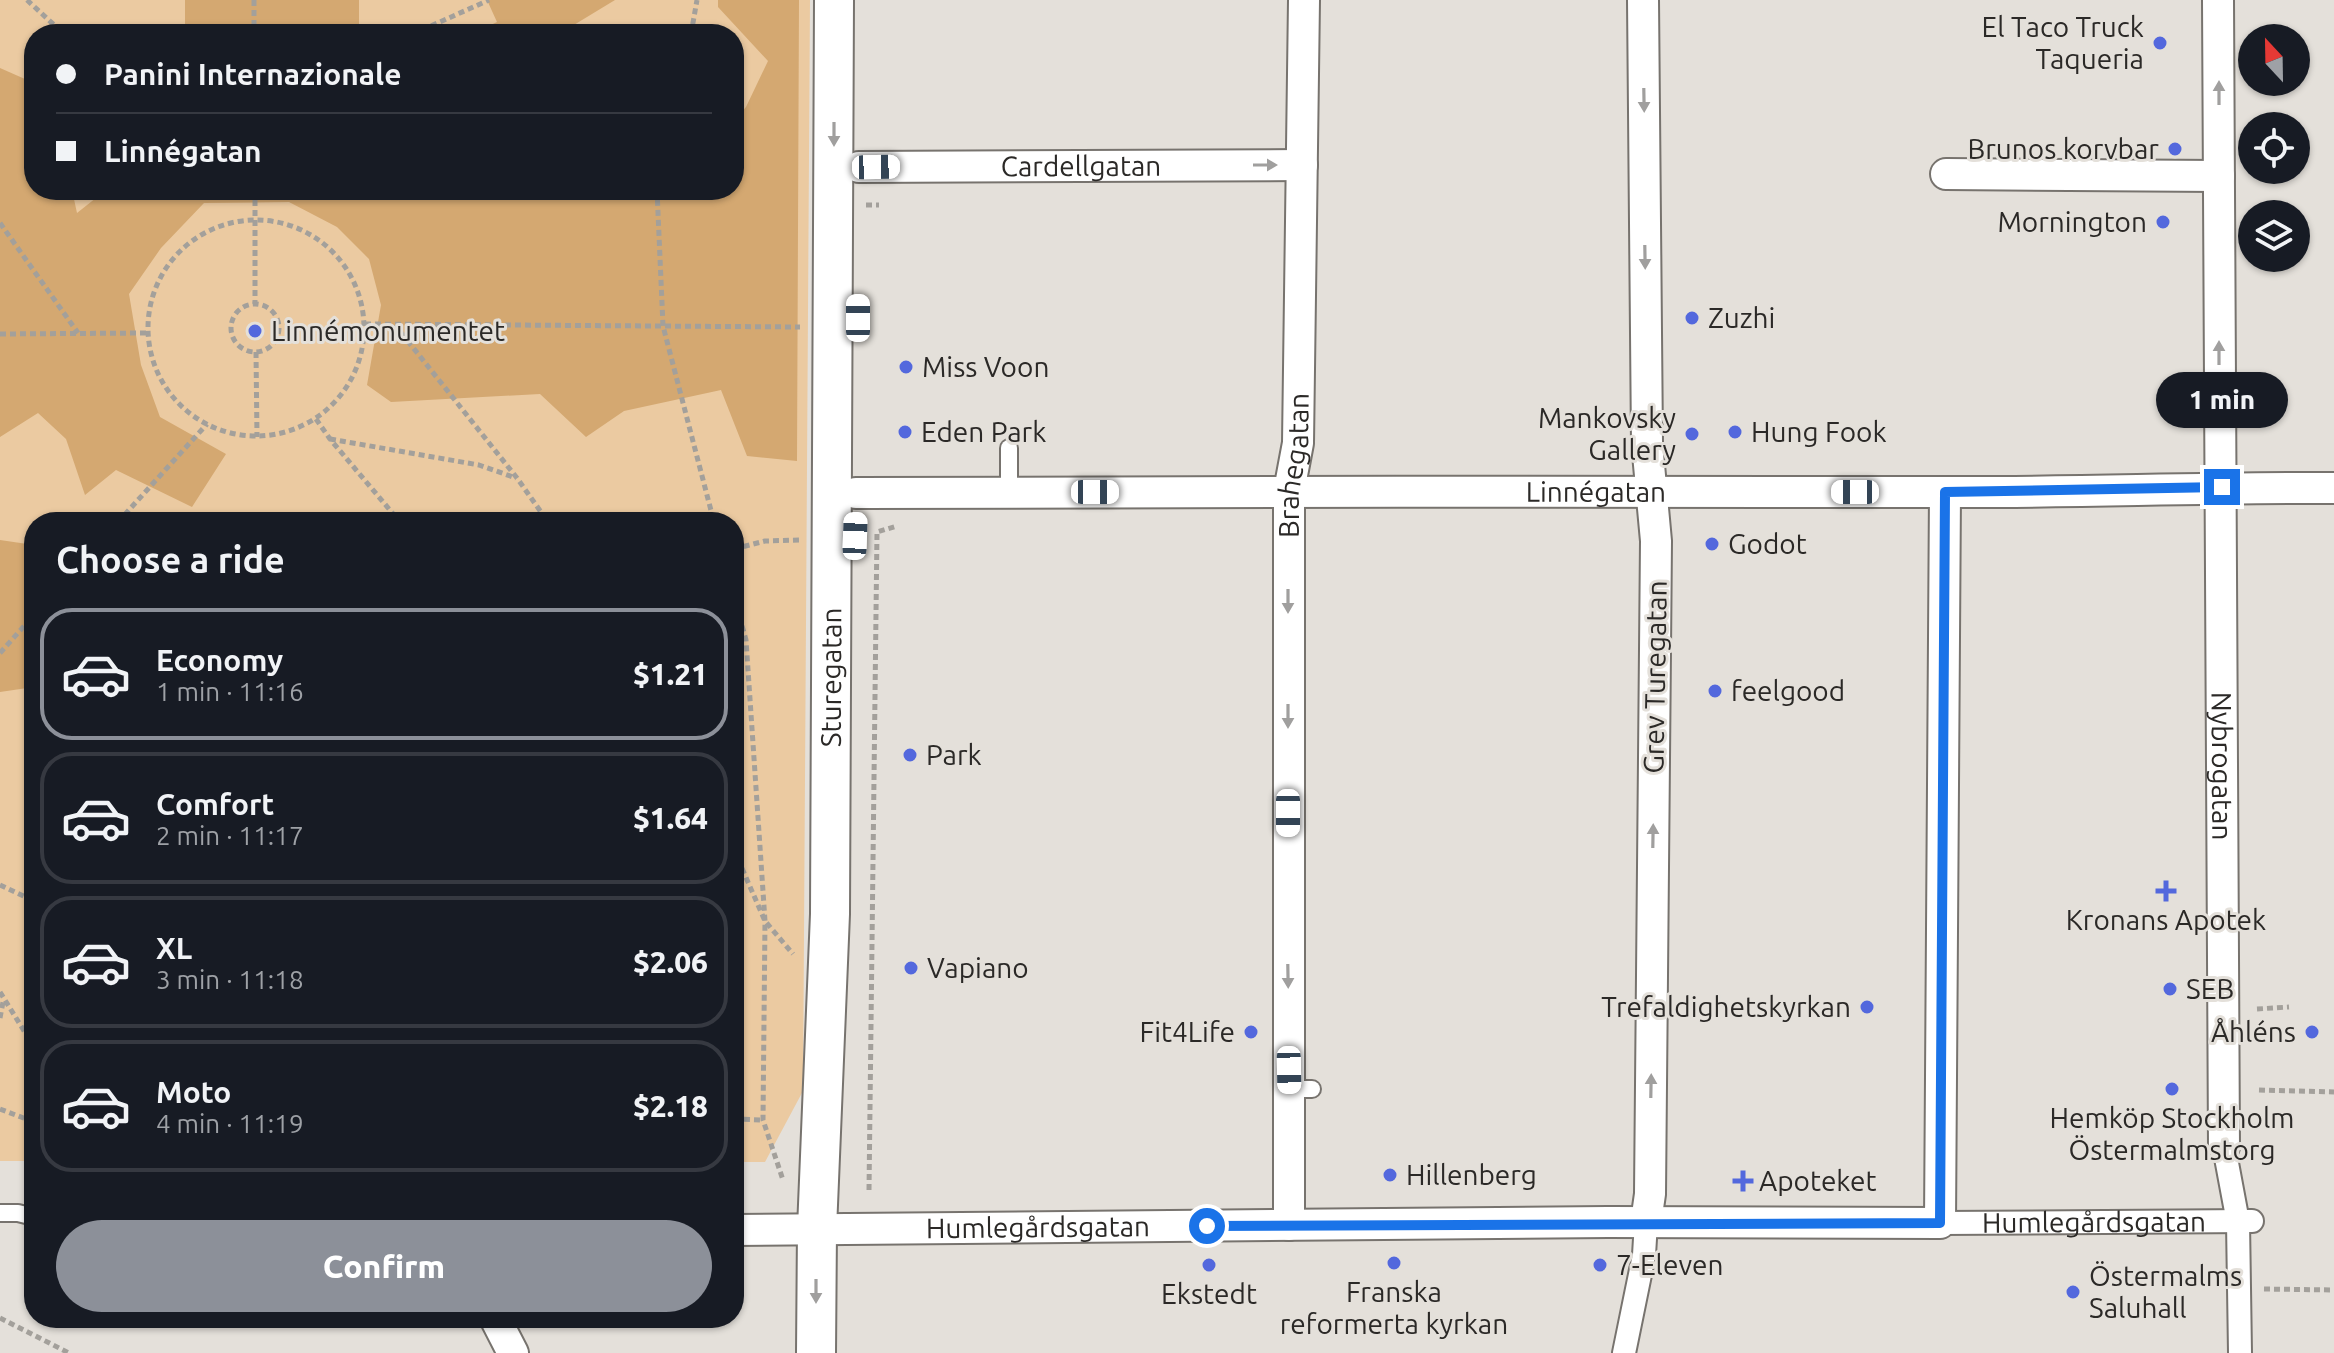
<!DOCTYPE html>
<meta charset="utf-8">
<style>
body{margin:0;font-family:Ubuntu,sans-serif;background:#20242c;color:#f1f3f6;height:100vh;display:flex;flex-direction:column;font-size:30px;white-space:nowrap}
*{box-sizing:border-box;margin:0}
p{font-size:26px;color:#9ea1a6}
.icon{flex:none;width:44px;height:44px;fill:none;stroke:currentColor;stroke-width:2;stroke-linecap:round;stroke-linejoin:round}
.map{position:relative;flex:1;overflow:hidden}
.details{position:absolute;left:24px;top:512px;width:720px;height:816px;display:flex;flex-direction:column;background:#171b24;border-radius:32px;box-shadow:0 2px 6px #0004}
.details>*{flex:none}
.top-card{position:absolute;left:24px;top:24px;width:720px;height:176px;border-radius:32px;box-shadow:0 2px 6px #0004;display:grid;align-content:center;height:176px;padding:0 32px;background:#171b24}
.needle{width:52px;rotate:338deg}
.fabs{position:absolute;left:2238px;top:24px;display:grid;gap:16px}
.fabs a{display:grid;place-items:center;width:72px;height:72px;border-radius:50%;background:#171b24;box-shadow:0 2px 6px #0004;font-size:40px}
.end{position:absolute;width:36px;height:36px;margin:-18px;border:10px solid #1a73e8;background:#fff;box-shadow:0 0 0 4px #fff}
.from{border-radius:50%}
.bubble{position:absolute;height:56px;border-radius:28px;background:#171b24;box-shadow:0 2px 6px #0004;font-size:26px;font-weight:800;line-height:56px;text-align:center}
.car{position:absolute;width:24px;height:48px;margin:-24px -12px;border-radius:10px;box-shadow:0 0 6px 2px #0007;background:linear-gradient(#fff 24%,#345 0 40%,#fff 0 76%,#345 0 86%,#fff 0)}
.top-card b{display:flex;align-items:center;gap:28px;height:76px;font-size:30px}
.top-card b+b{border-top:2px solid #363941}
.top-card i{width:20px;height:20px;background:#f1f3f6}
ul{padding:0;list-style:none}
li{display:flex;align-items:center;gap:24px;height:132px;margin:0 16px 12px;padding:0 16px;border:4px solid #363941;border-radius:32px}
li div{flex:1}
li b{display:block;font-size:30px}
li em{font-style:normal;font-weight:800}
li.current{border-color:#8c9099}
li>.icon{width:72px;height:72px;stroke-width:1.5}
h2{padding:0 32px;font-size:36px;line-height:96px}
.cta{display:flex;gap:16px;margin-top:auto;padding:16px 32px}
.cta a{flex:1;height:92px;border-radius:48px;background:#8c9099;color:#fff;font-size:32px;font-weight:800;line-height:92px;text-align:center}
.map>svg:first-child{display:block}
.green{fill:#ebcaa1;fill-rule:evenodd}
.forest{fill:#d4a871}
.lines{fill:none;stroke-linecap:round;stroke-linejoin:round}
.service-casing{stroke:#77736e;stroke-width:20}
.pedestrian-casing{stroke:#77736e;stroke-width:26}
.minor-casing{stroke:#77736e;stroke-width:34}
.tertiary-casing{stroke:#77736e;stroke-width:42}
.path{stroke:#a3a09b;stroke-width:5;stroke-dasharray:6 4;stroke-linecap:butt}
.service{stroke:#fff;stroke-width:16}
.pedestrian{stroke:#fff;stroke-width:22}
.minor{stroke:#fff;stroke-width:30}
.tertiary{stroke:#fff;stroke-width:38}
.oneway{fill:#a09f9e}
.route{stroke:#1a73e8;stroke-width:10}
.poi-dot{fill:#5368dd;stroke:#e4e0da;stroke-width:3}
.labels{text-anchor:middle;stroke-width:6;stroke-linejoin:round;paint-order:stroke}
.poi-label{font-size:28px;fill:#2b2927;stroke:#e4e0da;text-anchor:start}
.street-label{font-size:28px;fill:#2b2927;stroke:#e4e0da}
</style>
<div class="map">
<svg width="2334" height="1353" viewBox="0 0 2334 1353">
<rect width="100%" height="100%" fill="#e4e0da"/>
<path class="green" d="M0,0H810L803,1091L765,1162H734V522H34V1161H0ZM34,34H734V190H34Z"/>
<g class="forest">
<rect x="185" y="0" width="174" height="34"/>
<path d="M487,0H615L559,34H472L497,22Z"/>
<path d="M718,0H799L797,461L747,456L721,390L624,411L586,437L540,394L391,402L367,385L381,305L369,259L337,227L289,202L204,203L161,248L129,294L141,365L160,417L226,454L192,507L116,470L85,495L66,439L38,413L0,437V68L34,83V190H72L77,213L106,190H734V121L746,107L768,61L718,7Z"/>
<path d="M0,540L34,545V687L0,692Z"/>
</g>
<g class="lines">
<g class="service-casing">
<g id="service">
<path d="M1009,492V448"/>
<path d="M1289,1089H1312"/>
<path d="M0,1213H18L34,1217"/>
</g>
</g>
<g class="pedestrian-casing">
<g id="pedestrian">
<path d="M2224,1147L2238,1222L2240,1353"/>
<path id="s1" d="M1940,1223L2252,1221"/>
<path d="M1624,1353L1644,1255L1646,1222"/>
</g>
</g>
<g class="minor-casing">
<g id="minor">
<path d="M1643,0L1647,443L1656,541L1650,1194L1646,1222"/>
<path id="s2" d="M2218,0L2224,1147"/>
<path id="s3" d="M859,167L1302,165"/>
<path d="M1946,174L2219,176"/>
<path id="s4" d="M856,493C1218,491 1579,492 1941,492C2072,493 2203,487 2334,488"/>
<path id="s5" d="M1289,1225V491L1298,443L1304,0"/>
<path id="s6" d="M734,1230L1608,1222L1940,1223L1945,492"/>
<path d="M495,1318L513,1353"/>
</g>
</g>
<g class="tertiary-casing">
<g id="tertiary">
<path id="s7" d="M816,1353L817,1229L830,914L834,0"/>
</g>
</g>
<g class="path">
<path d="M27,0L64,34"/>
<path d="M254,0V34"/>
<path d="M413,34L489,0"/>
<path d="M691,34L697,0"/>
<path d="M255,190V304"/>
<path d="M657,190L663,326L714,522"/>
<path d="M866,205H879"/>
<circle cx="256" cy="328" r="108"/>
<path d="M0,223L78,333"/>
<circle cx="255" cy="328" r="24"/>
<path d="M365,324L800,327"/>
<path d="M395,325L517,478L548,522"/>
<path d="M0,334L148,333"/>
<path d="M256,352L257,437"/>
<path d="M316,419L330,439L400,522"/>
<path d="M330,439L479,465L516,478"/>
<path d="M118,522L207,424"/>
<path d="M734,549L765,541L800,540"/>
<path d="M734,597L746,640L765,921L763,1120L783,1180"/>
<path d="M0,653L34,615"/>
<path d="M734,850L765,921L793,954"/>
<path d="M0,885L34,901"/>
<path d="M0,992L34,1047"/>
<path d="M2257,1009L2289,1007"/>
<path d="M0,1018L3,1002"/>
<path d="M2259,1090L2334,1092"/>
<path d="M0,1109L34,1122"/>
<path d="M734,1119L763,1120"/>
<path d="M869,1190L877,532L897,526"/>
<path d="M2264,1289L2334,1290"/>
<path d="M0,1318L69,1353"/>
</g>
<use href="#service" class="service"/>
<use href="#pedestrian" class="pedestrian"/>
<use href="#minor" class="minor"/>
<use href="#tertiary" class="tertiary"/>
</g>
<defs><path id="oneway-solid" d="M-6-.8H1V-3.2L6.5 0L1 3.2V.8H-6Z" transform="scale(2)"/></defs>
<g class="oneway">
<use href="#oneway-solid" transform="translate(2219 93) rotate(-90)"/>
<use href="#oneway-solid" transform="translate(1644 100) rotate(89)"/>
<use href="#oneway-solid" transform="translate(834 134) rotate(90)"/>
<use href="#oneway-solid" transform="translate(1265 165)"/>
<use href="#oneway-solid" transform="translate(1645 257) rotate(89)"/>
<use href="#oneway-solid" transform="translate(2219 353) rotate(-90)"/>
<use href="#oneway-solid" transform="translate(1288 601) rotate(90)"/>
<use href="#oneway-solid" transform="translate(1288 716) rotate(90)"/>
<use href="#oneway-solid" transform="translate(1653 836) rotate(-89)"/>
<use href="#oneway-solid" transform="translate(1288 976) rotate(89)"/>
<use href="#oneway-solid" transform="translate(1651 1086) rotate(-89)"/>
<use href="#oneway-solid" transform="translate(816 1291) rotate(90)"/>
</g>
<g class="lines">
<path class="route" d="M1207,1226L1940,1223L1945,492L2222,487"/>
</g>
<g class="poi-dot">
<circle cx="2160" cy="43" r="8"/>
<circle cx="2175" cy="149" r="8"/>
<circle cx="2163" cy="222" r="8"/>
<circle cx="1692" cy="318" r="8"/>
<circle cx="255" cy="331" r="8"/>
<circle cx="906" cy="367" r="8"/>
<circle cx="905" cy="432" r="8"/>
<circle cx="1735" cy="432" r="8"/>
<circle cx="1692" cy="434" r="8"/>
<circle cx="1712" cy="544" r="8"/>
<circle cx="1715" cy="691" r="8"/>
<circle cx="910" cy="755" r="8"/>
<path d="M2162 879h8v8h8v8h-8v8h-8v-8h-8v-8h8z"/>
<circle cx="911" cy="968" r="8"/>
<circle cx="2170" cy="989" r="8"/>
<circle cx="1867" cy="1007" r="8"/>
<circle cx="1251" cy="1032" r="8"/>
<circle cx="2312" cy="1032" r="8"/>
<circle cx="2172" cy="1089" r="8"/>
<circle cx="1390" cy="1175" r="8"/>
<path d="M1739 1169h8v8h8v8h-8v8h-8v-8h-8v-8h8z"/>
<circle cx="1394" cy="1263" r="8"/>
<circle cx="1209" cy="1265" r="8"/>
<circle cx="1600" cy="1265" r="8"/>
<circle cx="2073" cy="1292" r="8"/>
</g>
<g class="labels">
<g class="poi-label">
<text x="2144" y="37" text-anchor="end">El Taco Truck<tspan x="2144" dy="32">Taqueria</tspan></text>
<text x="2159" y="159" text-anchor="end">Brunos korvbar</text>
<text x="2147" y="232" text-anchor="end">Mornington</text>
<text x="1708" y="328">Zuzhi</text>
<text x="271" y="341">Linnémonumentet</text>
<text x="922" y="377">Miss Voon</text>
<text x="1676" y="428" text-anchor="end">Mankovsky<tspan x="1676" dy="32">Gallery</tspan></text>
<text x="921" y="442">Eden Park</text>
<text x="1751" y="442">Hung Fook</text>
<text x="1728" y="554">Godot</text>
<text x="1731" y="701">feelgood</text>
<text x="926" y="765">Park</text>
<text x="2166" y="930" text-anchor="middle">Kronans Apotek</text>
<text x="927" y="978">Vapiano</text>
<text x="2186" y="999">SEB</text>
<text x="1851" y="1017" text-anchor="end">Trefaldighetskyrkan</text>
<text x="1235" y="1042" text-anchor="end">Fit4Life</text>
<text x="2296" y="1042" text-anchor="end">Åhléns</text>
<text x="2172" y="1128" text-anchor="middle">Hemköp Stockholm<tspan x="2172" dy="32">Östermalmstorg</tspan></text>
<text x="1406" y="1185">Hillenberg</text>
<text x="1759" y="1191">Apoteket</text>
<text x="1616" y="1275">7-Eleven</text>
<text x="2089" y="1286">Östermalms<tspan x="2089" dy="32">Saluhall</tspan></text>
<text x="1394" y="1302" text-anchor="middle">Franska<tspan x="1394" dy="32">reformerta kyrkan</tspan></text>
<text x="1209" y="1304" text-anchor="middle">Ekstedt</text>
</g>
<g class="street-label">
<text dy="10" stroke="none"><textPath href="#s3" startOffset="222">Cardellgatan</textPath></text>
<text dy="10" stroke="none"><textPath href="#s5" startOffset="760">Brahegatan</textPath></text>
<text dy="10" stroke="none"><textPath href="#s4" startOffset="740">Linnégatan</textPath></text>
<text dy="10" stroke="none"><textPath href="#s7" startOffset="676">Sturegatan</textPath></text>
<text transform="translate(1655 677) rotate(-89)" y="10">Grev Turegatan</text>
<text dy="10" stroke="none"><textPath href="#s2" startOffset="766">Nybrogatan</textPath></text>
<text dy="10" stroke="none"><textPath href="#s1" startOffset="154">Humlegårdsgatan</textPath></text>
<text dy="10" stroke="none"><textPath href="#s6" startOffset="304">Humlegårdsgatan</textPath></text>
</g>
</g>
</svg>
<div class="fabs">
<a><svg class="needle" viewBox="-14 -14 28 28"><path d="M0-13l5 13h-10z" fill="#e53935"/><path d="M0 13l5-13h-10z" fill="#9ea1a6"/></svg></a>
<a><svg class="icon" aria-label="locate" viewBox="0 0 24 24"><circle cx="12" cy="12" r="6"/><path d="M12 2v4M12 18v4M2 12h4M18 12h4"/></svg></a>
<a><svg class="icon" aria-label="layers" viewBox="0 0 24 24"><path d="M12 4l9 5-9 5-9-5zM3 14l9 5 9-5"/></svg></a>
</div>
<i class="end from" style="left:1207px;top:1226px"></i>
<i class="end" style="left:2222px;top:487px"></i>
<div class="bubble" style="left:2156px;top:372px;width:132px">1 min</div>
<i class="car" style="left:876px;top:167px;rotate:89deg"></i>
<i class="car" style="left:858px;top:318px;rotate:0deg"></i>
<i class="car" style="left:1095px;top:492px;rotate:90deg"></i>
<i class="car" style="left:1855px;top:492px;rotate:270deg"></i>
<i class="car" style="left:855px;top:536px;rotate:2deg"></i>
<i class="car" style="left:1288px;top:813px;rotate:180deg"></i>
<i class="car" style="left:1289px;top:1070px;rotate:179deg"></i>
<div class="top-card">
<b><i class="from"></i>Panini Internazionale</b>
<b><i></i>Linnégatan</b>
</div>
<section class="details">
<h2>Choose a ride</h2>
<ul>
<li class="current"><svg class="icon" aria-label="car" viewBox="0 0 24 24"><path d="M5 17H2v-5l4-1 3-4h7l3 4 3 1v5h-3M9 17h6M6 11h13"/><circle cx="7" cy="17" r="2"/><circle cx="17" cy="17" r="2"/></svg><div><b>Economy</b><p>1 min · 11:16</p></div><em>$1.21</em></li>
<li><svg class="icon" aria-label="car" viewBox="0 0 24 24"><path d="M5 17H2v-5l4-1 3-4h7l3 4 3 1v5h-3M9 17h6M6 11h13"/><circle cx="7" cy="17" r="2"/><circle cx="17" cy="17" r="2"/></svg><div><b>Comfort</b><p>2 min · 11:17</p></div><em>$1.64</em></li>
<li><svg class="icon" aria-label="car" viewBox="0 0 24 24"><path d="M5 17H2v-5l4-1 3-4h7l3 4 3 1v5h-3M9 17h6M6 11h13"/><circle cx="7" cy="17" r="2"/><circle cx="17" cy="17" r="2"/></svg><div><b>XL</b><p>3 min · 11:18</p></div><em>$2.06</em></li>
<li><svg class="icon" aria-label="car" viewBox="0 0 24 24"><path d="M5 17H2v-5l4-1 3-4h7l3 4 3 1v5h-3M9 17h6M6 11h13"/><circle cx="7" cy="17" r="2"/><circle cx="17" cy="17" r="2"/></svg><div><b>Moto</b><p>4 min · 11:19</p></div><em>$2.18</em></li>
</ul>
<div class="cta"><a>Confirm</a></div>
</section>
</div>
